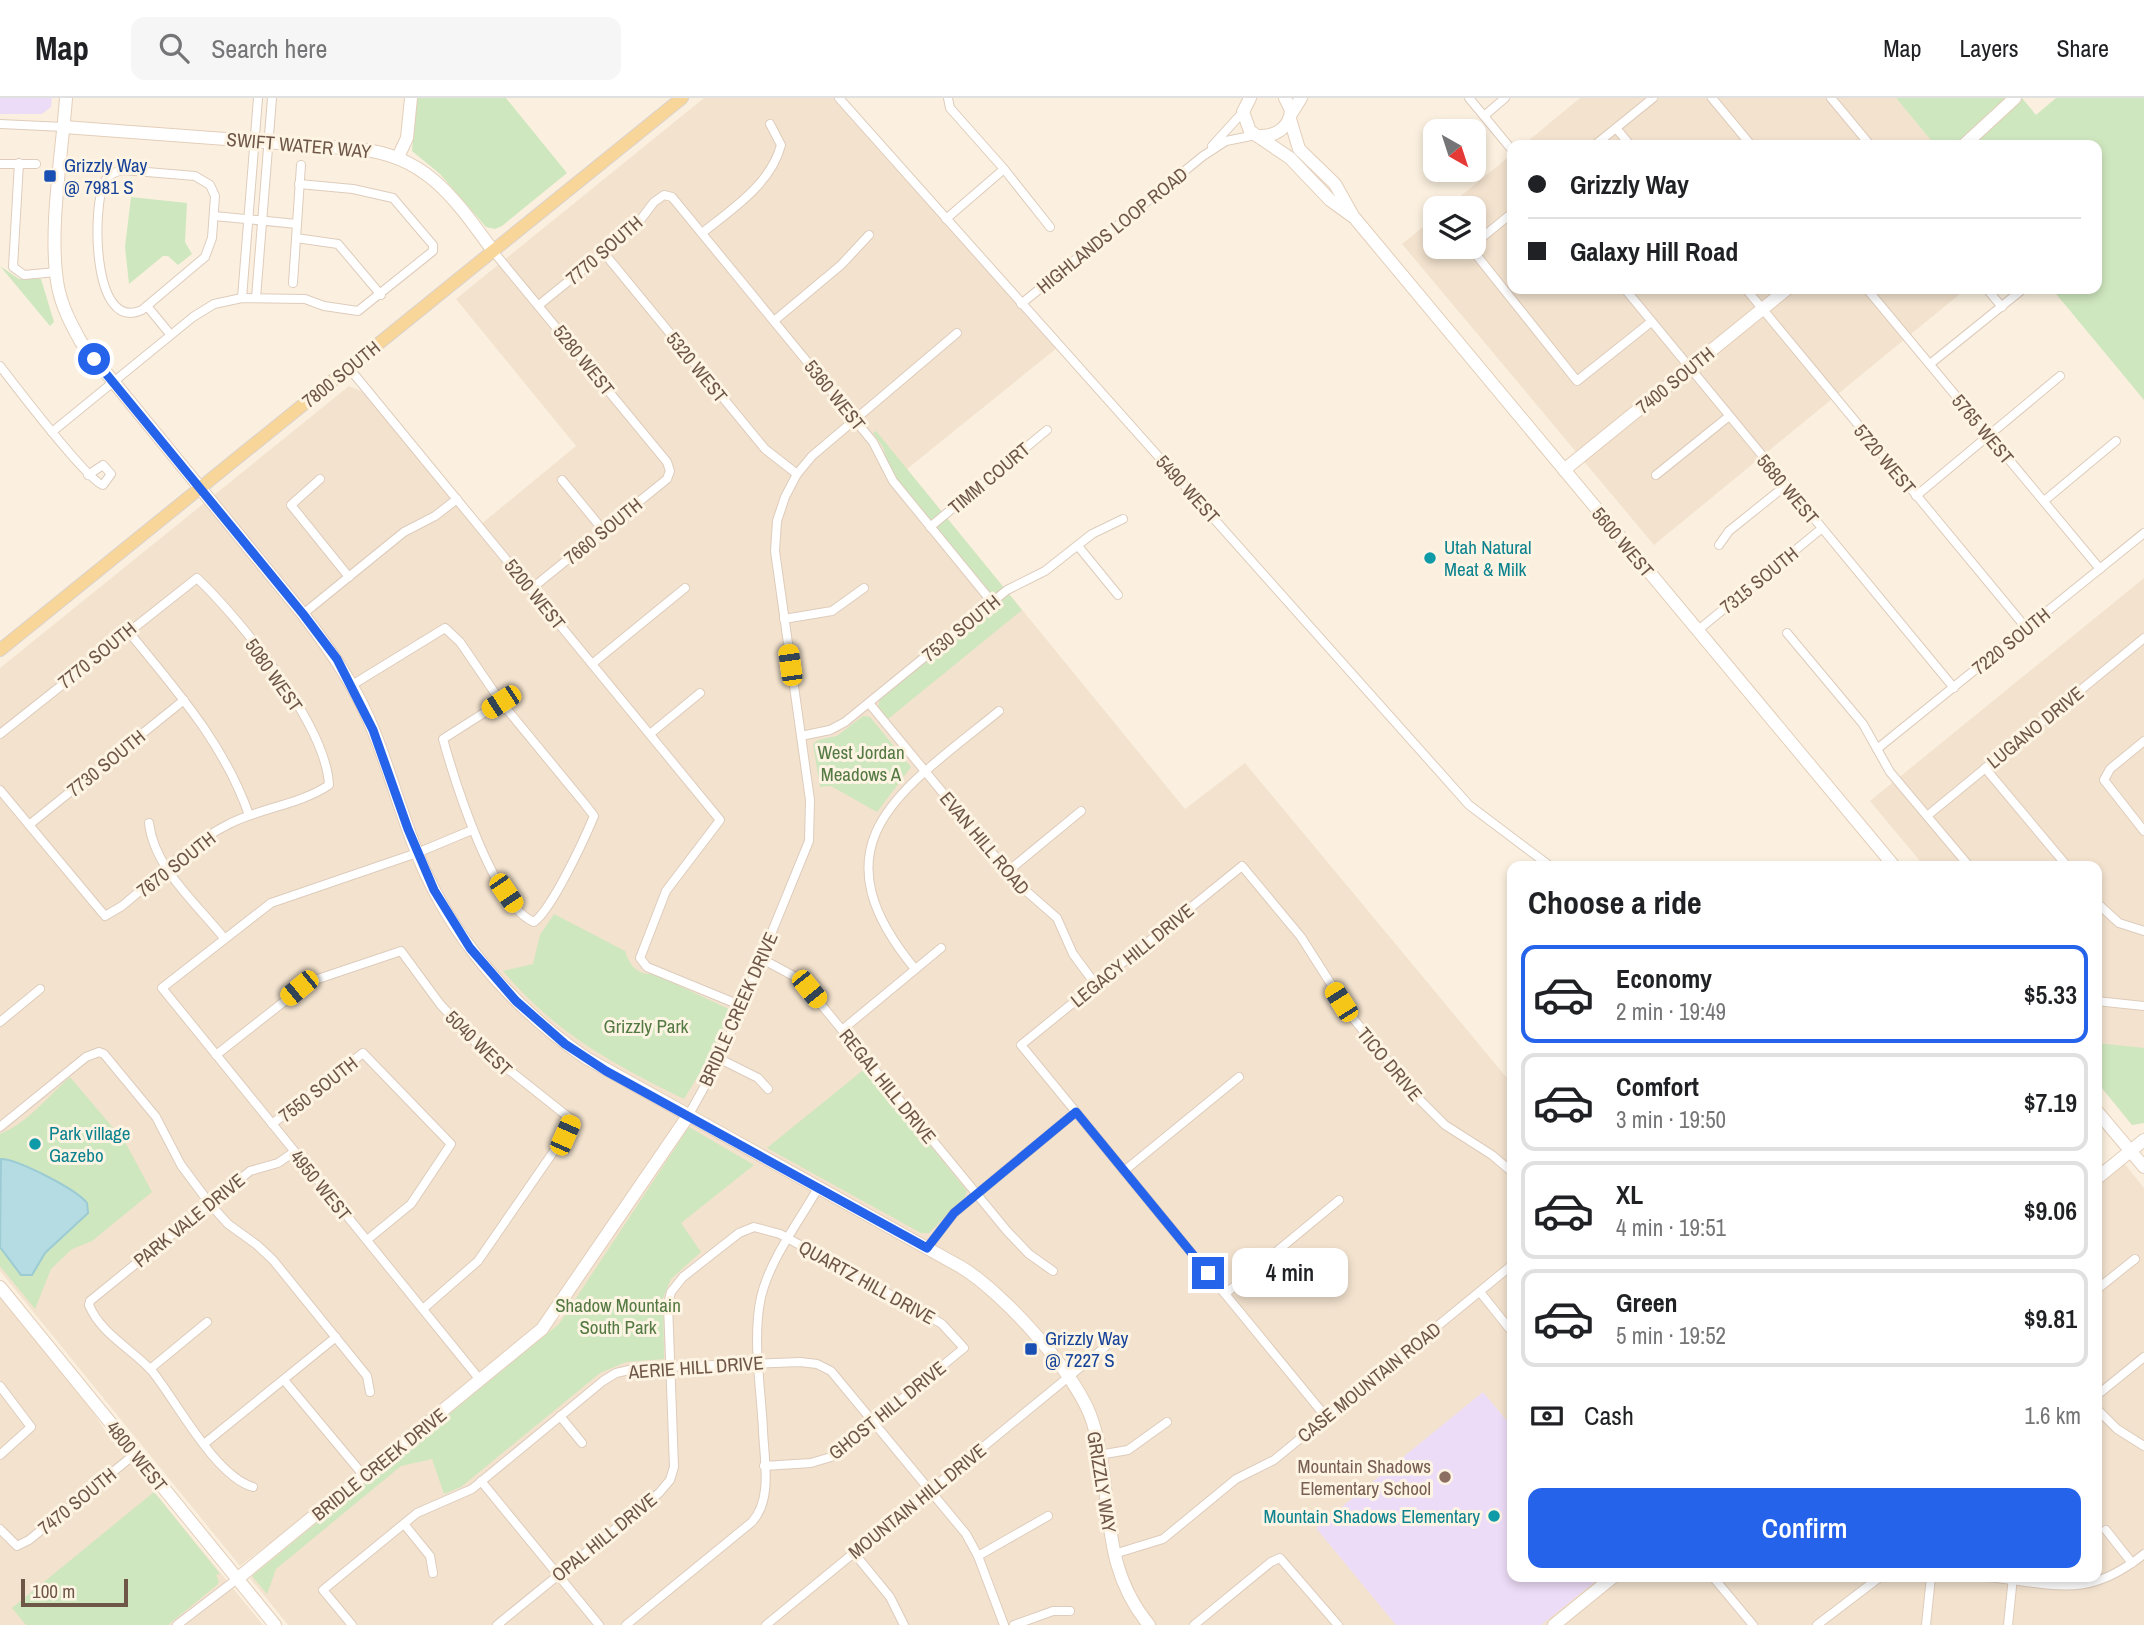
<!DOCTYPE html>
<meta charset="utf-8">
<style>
body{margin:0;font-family:"Archivo Narrow",sans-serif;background:#f6f6f6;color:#202124;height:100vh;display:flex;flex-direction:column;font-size:26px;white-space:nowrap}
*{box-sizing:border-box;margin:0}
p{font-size:23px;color:#757577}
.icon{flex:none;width:38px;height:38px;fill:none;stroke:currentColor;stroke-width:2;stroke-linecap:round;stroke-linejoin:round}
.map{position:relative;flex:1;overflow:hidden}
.panel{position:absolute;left:1507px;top:763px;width:595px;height:721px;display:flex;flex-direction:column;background:#fff;border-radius:14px;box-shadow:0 4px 10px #0003}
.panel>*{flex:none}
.hud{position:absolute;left:1507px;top:42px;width:595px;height:154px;border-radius:14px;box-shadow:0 4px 10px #0003;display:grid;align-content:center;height:154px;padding:0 21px;background:#fff}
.needle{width:46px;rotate:141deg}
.controls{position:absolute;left:1423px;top:21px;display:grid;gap:14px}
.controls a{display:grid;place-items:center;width:63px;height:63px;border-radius:14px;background:#fff;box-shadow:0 4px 10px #0003;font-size:35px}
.scale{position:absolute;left:21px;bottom:18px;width:107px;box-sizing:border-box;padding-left:7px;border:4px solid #6f5748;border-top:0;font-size:19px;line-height:24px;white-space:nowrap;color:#6f5748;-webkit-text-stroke:5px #fef4e4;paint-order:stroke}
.end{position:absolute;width:32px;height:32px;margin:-16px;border:9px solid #2563eb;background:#fff;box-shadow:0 0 0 4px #fff}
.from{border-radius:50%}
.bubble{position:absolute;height:49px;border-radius:14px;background:#fff;box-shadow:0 4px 10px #0003;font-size:23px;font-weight:600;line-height:49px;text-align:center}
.car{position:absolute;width:21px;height:42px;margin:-21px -10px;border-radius:9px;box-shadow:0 0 5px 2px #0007;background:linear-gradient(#f5c518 24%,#345 0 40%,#f5c518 0 76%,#345 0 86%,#f5c518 0)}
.hud b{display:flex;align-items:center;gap:24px;height:66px;font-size:26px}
.hud b+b{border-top:2px solid #e0e0e0}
.hud i{width:18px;height:18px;background:#202124}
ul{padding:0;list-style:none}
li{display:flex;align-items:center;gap:21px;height:98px;margin:0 14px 10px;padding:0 7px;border:4px solid #e0e0e0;border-radius:14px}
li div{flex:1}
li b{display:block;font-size:26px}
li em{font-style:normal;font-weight:600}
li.current{border-color:#2563eb}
li>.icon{width:63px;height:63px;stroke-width:1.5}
h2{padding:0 21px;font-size:32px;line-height:84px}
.pay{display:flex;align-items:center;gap:18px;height:77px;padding:0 21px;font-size:26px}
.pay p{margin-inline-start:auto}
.button{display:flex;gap:14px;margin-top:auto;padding:14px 21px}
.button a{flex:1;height:80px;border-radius:14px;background:#2563eb;color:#fff;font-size:28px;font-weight:600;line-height:80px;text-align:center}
header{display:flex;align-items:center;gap:42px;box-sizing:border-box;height:98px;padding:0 35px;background:#fff;border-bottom:2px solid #e0e0e0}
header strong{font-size:33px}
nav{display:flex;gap:38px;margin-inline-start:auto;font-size:24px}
.search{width:490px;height:63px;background:#f6f6f6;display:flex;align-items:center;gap:18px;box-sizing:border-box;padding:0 24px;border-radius:14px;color:#757577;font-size:26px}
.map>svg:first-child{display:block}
.residential{fill:#f2e2ce}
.education{fill:#eddcf7}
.green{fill:#cfe7bf}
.water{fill:#b5dce3;stroke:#9ccbd4;stroke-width:2}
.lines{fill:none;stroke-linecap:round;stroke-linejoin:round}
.street-casing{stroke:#deccbc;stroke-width:10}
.secondary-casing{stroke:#e3ceba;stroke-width:14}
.primary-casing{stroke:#dad3cf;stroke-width:14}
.street{stroke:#fff;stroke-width:8}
.secondary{stroke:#fff;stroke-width:12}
.primary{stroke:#f8d599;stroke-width:12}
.route{stroke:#2563eb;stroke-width:9}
.transit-dot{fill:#1a4fb4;stroke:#fef4e4;stroke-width:2.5}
.culture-dot{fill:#0f9aa8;stroke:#fef4e4;stroke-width:2.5}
.education-dot{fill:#8d6e63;stroke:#fef4e4;stroke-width:2.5}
.labels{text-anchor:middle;stroke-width:6;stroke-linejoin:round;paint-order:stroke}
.street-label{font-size:19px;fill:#6f5748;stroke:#fef4e4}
.transit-label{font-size:19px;fill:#164399;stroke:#fef4e4;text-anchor:start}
.culture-label{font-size:19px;fill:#0d838f;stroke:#fef4e4;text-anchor:start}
.park-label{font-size:19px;fill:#547a43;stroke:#fef4e4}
.education-label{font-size:19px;fill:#785e54;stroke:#fef4e4;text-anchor:end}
</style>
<header>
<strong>Map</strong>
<div class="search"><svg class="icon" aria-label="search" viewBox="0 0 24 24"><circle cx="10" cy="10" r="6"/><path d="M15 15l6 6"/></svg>Search here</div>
<nav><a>Map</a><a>Layers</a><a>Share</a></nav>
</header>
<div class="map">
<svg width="2144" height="1527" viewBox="0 0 2144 1527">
<rect width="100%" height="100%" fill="#fbf0df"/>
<g class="residential">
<path d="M704,0H834L1057,250L907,371L1185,711L1245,665L1512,986V1479H1606L1547,1527H288L250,1480L613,1175L446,1309L240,1468L0,1173V570L349,288L363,294L480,427L576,348L456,201Z"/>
<path d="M1580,0H1896L1935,47H1523Z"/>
<path d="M1512,56V191H1966L1654,447L1402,146L1435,119V149H1474V110H1446Z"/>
<path d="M2144,480V1021L2097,979L2096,768H1924L1870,703Z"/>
<path d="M2124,1065L2144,1090V1527H1561L1620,1479H2096L2097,1088Z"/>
<path d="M0,1199L89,1308L108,1337L263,1527H0Z"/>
</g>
<g class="education">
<path d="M0,0H52L51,9L42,16H0Z"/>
<path d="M1483,1294L1512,1329V1479H1601L1541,1527H1396L1316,1430Z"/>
</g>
<g class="green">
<path d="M417,0H506L567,75L502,128L495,131L486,129L440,76L412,53Z"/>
<path d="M1896,0H2022L2036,17L2056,0H2144V302L2052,191H2096V47H1935Z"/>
<path d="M131,99L187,105L185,144L192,156L178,167L168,158H163L129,186L125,149Z"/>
<path d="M0,168L19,181H41L54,224L50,228Z"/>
<path d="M876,333L1022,512L888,621L878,609L880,601L984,516L989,496L891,374L883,349L873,335Z"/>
<path d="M863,618L870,619L911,669L877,714L831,688L820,689L813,646L818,642L837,638Z"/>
<path d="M554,816L625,853C630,868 637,877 654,876L731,912L710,958L684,1001C613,966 555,935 503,873L533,866L540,837Z"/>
<path d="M2097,945L2144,950V1025L2132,1027L2097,984Z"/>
<path d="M867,969L967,1093L965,1099L929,1135H921L767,1050Z"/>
<path d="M70,979L125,1044L152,1094L92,1143L72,1151L51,1171L35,1211L0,1168V1036C29,1024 47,999 70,979Z"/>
<path d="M689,1029L754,1067L681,1125L701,1154L671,1181L663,1200L664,1261L626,1264L600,1275L461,1389L444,1396L432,1361L401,1368L276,1471L267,1496L252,1478L559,1226Z"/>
<path d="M154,1394L220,1476L216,1477L219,1483L217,1487L168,1527H26L12,1510Z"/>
</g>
<path class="water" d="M1,1061C17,1061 76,1091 87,1105L88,1115L45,1155L32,1177H21L0,1149Z"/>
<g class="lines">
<g class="street-casing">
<g id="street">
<path d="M839,0L1469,707L1550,768"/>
<path d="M948,0L950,10L1004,71L1050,129"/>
<path d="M1469,0L1512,52"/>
<path d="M1712,0L1751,47"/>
<path d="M1831,0L1870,47"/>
<path d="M1484,18L1505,0"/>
<path d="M0,26L64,29"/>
<path d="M1616,30L1630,47"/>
<path d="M1595,47L1653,0"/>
<path d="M1212,48L1243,14"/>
<path d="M19,65L13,169L24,177L56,174"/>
<path d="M0,66H36"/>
<path d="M123,72L195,78L210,87L215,98L212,140L205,159L142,212C91,236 92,105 105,83C109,76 115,74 123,72Z"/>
<path d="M214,118L297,126"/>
<path d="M946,121L1004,71"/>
<path d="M702,135C731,112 771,86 781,47L770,26"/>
<path d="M296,140L338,146L381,197"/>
<path d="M1474,146L1512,115"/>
<path d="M1470,149L1577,283L1651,224"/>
<path d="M493,153L667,364L670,373L667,381L531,491"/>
<path d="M604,155L765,351L797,376"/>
<path d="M293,185L301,67"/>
<path d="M1625,191L1954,590"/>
<path d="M1746,191L2027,531"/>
<path d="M1867,191L2100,471"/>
<path d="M1987,191L2002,209"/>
<path d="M242,200L258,0"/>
<path d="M256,200L272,0"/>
<path d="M1021,206L1203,58L1226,43L1256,37"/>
<path d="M539,207L635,129L654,104L664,97L672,99L873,344L893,383L992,504"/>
<path d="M147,208L170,236"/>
<path d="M774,223L841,167L869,137"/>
<path d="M1930,266L2023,191"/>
<path d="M0,268C13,285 91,387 103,387L111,376L103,367L88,377"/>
<path d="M349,270L720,722L666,793L640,860L647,869L742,908"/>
<path d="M52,334L193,219L214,206L242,200L305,201L324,208L358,213L433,153V147L393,100L353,91L299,86"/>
<path d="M1656,377L1728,319"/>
<path d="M320,381L291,407L349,479"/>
<path d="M562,382L603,432"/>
<path d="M1916,398L2060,278"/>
<path d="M2044,403L2116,343"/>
<path d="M930,429L1047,332"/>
<path d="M1719,447L1729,433L1785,388"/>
<path d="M1078,448L1118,497"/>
<path d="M303,516L404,434L435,418L457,401"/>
<path d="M784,521L832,513L864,490"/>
<path d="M128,533C175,591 224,645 249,717"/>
<path d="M1697,533L1821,431"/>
<path d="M1787,535L1863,626L1890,674L1969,768"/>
<path d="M592,566L685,490"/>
<path d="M352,587L445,530L460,544L501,604L584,705L594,718C584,742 552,811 534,824C493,807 455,684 443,641L501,604"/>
<path d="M869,605L1017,785L1057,820L1073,856L1096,887"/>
<path d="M0,636L197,480C240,521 326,627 329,687C299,707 260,710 229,726C189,746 155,781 122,808L105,818L0,692"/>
<path d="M650,636L700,595"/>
<path d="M801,638L830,632L845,624L1007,492L1045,473L1092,436L1123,421"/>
<path d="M2144,643L2110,671L2104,682L2144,733"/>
<path d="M1877,651L2144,435"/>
<path d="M1985,670L2067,768"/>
<path d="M1927,718L2144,540"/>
<path d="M149,725C154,770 197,806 224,840"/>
<path d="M29,727L184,602"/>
<path d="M472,732L417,755L271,805L162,890L481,1283"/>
<path d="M1007,774L1081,713"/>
<path d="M2096,804L2119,825L2144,833"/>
<path d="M762,861L801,882L1007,1133L1029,1156L1053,1173"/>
<path d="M915,871C810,744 902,692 999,613"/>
<path d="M2096,903L2144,908"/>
<path d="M0,924L40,891"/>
<path d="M842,932L941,850"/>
<path d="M216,957L309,884L401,853L440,906L480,949L572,1022L565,1037L478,1163L423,1211"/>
<path d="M720,961L758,980L768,991"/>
<path d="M688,1018L720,961L809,743L810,702L775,453L777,423L785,399L797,376L812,358L957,235"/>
<path d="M272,1026L363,955L451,1046L411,1106L367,1142"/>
<path d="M0,1029L86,959L99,954L104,956L156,1019L181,1067L210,1106L228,1126L257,1147L273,1162L367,1278L370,1294"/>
<path d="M1124,1073L1239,979"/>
<path d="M927,1150L954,1115L1076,1014"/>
<path d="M2096,1192L2135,1161"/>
<path d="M1480,1194L1512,1234"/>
<path d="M1225,1196L1339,1102"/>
<path d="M150,1271L207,1224"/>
<path d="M284,1282L364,1378"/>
<path d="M0,1288L31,1329L0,1357"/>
<path d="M2096,1298L2144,1259"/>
<path d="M2096,1310L2117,1331L2144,1348"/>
<path d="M560,1318L582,1345"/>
<path d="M1326,1319L1021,947L1242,768L1301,839L1352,919L1421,1003L1445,1027L1492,1057L1512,1074"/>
<path d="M204,1346L336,1239"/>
<path d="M1099,1357L1128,1352L1167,1324"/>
<path d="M481,1383L599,1527"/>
<path d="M253,1389C215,1378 177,1304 152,1273C132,1251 101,1236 89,1207L90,1203L250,1073L278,1065L294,1054"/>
<path d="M404,1426L430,1458L433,1475"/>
<path d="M0,1431L17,1448L29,1442L135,1356"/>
<path d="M2106,1432L2132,1465"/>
<path d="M854,1455L890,1499L904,1527"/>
<path d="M1114,1456L1163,1441L1236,1381L1274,1362L1512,1167"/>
<path d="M978,1458L1048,1418"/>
<path d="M1713,1479L1753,1527"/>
<path d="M1988,1479C2056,1486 2087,1502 2144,1456"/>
<path d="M177,1527L237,1481"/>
<path d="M352,1527L323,1492L417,1415L472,1391L603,1283L616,1275L638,1270L800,1264L817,1266L831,1273L966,1436L978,1458L1004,1527"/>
<path d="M497,1527L659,1395L670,1382L674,1369L668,1206L671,1194L683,1179L739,1135L754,1129L780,1136L929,1218L942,1226L964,1250L831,1359L811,1365L764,1368"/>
<path d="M626,1527L752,1424C773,1401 764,1361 763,1332C761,1290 752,1240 761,1199C770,1161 799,1124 818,1090"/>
<path d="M766,1527L1105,1249"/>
<path d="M1014,1527L1053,1513H1070"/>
<path d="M1194,1527L1271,1464L1280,1460L1338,1527"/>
<path d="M1817,1527L1880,1479"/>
<path d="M1926,1527L1931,1479"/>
<path d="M2008,1527L2013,1479"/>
</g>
</g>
<g class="secondary-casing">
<g id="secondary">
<path d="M66,0C62,56 48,135 58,189C62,209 71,226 81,244L303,516C331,553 357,590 374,634C393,681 405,732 427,778C462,852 519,914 586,960L961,1169C1003,1194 1079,1278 1093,1325C1115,1397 1097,1464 1149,1527"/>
<path d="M1250,0L1243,14L1250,33L1290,60L1330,102L1352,118"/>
<path d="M1291,16L1301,0"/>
<path d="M1290,21L1299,51L1335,86L1353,118L1894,768"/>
<path d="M64,29L359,51C427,58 455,101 493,153"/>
<path d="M1258,38C1275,39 1290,30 1291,12L1285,0"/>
<path d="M1964,47L2015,0"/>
<path d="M398,59L407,40L411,0"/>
<path d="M1564,372L1787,191"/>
<path d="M2096,1012L2144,1069"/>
<path d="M2096,1081L2144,1042"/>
<path d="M0,1189L275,1527"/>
<path d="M237,1481L542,1231L688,1018"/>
<path d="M1554,1527L1613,1479"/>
</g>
</g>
<g class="primary-casing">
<path id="primary" d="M0,552L682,0"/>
</g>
<use href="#street" class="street"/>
<use href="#secondary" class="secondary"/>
<use href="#primary" class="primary"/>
</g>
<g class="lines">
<path class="route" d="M94,261L303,516L337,561L373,632L408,731L434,792L470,850L516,903L565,946L606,973L927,1150L954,1115L1076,1014L1208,1175"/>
</g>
<g class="transit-dot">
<rect x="43" y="71" width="14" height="14" rx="3.5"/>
<rect x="1024" y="1244" width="14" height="14" rx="3.5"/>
</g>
<g class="culture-dot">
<circle cx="1430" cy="460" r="7"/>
<circle cx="35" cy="1046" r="7"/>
<circle cx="1494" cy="1418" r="7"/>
</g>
<circle class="education-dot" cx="1445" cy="1379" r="7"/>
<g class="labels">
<g class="street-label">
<text transform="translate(299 47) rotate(5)" y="7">SWIFT WATER WAY</text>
<text transform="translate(1112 132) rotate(-39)" y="7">HIGHLANDS LOOP ROAD</text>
<text transform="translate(604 152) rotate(-41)" y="7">7770 SOUTH</text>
<text transform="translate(584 262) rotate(51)" y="7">5280 WEST</text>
<text transform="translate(697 269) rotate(51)" y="7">5320 WEST</text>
<text transform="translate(341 276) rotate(-39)" y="7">7800 SOUTH</text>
<text transform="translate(1675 282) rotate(-39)" y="7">7400 SOUTH</text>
<text transform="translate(835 297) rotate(51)" y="7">5360 WEST</text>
<text transform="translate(1983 331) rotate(50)" y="7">5765 WEST</text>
<text transform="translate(1885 361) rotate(50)" y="7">5720 WEST</text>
<text transform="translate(989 380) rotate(-40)" y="7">TIMM COURT</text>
<text transform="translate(1188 391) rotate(48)" y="7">5490 WEST</text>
<text transform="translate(1788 391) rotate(50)" y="7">5680 WEST</text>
<text transform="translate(603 433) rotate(-39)" y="7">7660 SOUTH</text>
<text transform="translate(1623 444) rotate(50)" y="7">5600 WEST</text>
<text transform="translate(1759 482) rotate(-39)" y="7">7315 SOUTH</text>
<text transform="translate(535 496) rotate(51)" y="7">5200 WEST</text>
<text transform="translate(961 530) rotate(-39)" y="7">7530 SOUTH</text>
<text transform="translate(2011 543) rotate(-39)" y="7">7220 SOUTH</text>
<text transform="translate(97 557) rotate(-39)" y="7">7770 SOUTH</text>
<text transform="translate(274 577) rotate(55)" y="7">5080 WEST</text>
<text transform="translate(2035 629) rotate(-39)" y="7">LUGANO DRIVE</text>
<text transform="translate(106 665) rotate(-39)" y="7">7730 SOUTH</text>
<text transform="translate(985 745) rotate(50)" y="7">EVAN HILL ROAD</text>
<text transform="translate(176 766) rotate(-38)" y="7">7670 SOUTH</text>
<text transform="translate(1132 857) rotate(-39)" y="7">LEGACY HILL DRIVE</text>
<text transform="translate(738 911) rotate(-66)" y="7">BRIDLE CREEK DRIVE</text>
<text transform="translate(479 945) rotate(44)" y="7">5040 WEST</text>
<text transform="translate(1390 966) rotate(50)" y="7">TICO DRIVE</text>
<text transform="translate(888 988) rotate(51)" y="7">REGAL HILL DRIVE</text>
<text transform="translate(318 991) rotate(-38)" y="7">7550 SOUTH</text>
<text transform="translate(321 1087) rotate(51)" y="7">4950 WEST</text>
<text transform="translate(189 1122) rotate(-39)" y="7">PARK VALE DRIVE</text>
<text transform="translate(867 1184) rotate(29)" y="7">QUARTZ HILL DRIVE</text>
<text transform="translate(696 1269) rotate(-4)" y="7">AERIE HILL DRIVE</text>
<text transform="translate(1369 1284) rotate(-39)" y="7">CASE MOUNTAIN ROAD</text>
<text transform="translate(887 1312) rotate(-39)" y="7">GHOST HILL DRIVE</text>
<text transform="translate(137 1358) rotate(51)" y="7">4800 WEST</text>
<text transform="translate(379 1366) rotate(-39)" y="7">BRIDLE CREEK DRIVE</text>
<text transform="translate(1102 1384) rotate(81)" y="7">GRIZZLY WAY</text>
<text transform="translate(77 1403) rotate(-39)" y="7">7470 SOUTH</text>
<text transform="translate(917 1403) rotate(-39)" y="7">MOUNTAIN HILL DRIVE</text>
<text transform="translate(604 1439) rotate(-39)" y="7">OPAL HILL DRIVE</text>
</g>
<g class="transit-label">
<text x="64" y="74">Grizzly Way<tspan x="64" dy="22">@ 7981 S</tspan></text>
<text x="1045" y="1247">Grizzly Way<tspan x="1045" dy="22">@ 7227 S</tspan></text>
</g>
<g class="culture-label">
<text x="1444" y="456">Utah Natural<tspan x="1444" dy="22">Meat &amp; Milk</tspan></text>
<text x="49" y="1042">Park village<tspan x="49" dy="22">Gazebo</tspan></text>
<text x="1480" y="1425" text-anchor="end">Mountain Shadows Elementary</text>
</g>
<g class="park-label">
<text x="861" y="661">West Jordan<tspan x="861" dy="22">Meadows A</tspan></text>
<text x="646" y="935">Grizzly Park</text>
<text x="618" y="1214">Shadow Mountain<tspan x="618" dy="22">South Park</tspan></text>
</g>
<g class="education-label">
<text x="1431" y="1375">Mountain Shadows<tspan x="1431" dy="22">Elementary School</tspan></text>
</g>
</g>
</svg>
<div class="controls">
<a><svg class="needle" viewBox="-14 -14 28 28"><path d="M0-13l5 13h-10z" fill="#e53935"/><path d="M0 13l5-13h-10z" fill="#757577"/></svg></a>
<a><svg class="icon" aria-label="layers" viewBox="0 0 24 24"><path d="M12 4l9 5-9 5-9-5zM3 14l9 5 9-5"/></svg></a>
</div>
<div class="scale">100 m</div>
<i class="end from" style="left:94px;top:261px"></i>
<i class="end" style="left:1208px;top:1175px"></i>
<div class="bubble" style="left:1232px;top:1150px;width:116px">4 min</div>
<i class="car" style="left:790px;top:567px;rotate:352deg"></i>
<i class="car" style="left:501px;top:604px;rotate:237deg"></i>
<i class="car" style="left:506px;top:795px;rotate:146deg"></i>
<i class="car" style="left:299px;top:890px;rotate:231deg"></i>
<i class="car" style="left:809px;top:891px;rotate:141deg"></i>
<i class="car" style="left:1341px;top:904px;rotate:328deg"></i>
<i class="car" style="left:565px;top:1037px;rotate:24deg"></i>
<div class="hud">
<b><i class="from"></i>Grizzly Way</b>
<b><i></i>Galaxy Hill Road</b>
</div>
<section class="panel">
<h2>Choose a ride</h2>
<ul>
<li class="current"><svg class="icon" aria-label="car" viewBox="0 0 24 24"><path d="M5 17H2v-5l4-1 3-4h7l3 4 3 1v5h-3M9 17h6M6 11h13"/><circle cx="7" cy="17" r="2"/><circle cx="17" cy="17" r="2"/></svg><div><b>Economy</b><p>2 min · 19:49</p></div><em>$5.33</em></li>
<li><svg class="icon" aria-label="car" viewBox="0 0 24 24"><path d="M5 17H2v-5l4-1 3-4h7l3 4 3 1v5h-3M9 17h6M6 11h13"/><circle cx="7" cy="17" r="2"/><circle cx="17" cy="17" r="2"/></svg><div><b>Comfort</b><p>3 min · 19:50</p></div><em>$7.19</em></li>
<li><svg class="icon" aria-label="car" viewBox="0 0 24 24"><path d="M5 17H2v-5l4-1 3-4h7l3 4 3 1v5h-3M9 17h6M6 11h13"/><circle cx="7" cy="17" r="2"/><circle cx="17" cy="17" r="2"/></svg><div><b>XL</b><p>4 min · 19:51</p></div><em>$9.06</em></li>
<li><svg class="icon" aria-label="car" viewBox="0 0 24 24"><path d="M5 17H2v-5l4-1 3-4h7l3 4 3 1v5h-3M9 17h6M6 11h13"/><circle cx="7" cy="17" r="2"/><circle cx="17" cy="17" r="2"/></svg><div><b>Green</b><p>5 min · 19:52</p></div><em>$9.81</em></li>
</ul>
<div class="pay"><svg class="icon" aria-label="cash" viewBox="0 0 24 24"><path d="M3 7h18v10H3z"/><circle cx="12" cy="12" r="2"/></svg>Cash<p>1.6 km</p></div>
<div class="button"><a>Confirm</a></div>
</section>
</div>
